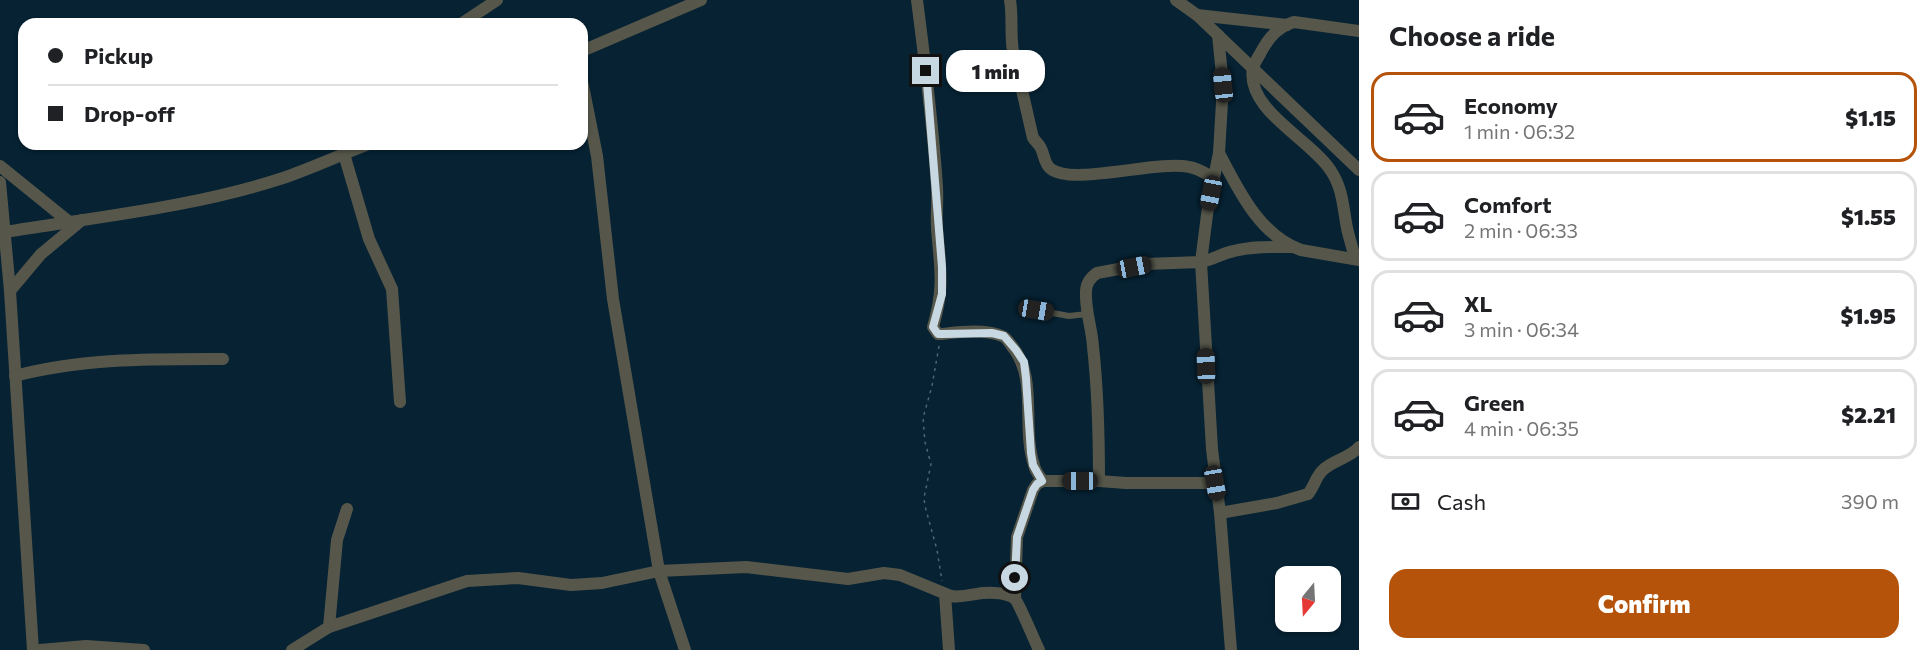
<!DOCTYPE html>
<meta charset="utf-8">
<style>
body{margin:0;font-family:Commissioner,sans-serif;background:#f6f6f6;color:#202124;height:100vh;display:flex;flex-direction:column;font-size:22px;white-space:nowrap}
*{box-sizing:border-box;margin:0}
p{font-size:20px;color:#757577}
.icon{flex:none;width:33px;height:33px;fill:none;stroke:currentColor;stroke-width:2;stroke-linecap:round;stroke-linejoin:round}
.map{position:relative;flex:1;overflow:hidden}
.drawer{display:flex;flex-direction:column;background:#fff;width:570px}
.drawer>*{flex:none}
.banner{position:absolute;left:18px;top:18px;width:570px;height:132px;border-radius:18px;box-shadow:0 2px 4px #0004;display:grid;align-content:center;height:132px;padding:0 30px;background:#fff}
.needle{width:39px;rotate:198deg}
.buttons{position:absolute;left:1275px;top:566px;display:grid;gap:12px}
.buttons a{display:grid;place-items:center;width:66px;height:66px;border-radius:12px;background:#fff;box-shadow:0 2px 4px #0004;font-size:30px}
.end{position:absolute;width:27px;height:27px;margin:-14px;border:8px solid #c8d8e3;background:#111;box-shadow:0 0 0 3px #111}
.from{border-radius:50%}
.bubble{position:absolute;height:42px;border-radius:18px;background:#fff;box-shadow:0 2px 4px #0004;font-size:20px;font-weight:800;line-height:42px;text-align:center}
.car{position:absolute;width:18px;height:36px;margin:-18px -9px;border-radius:8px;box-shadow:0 0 4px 2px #0007;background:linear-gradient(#222 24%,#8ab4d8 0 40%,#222 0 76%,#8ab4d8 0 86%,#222 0)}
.banner b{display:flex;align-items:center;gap:21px;height:57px;font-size:22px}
.banner b+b{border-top:2px solid #e0e0e0}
.banner i{width:15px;height:15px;background:#202124}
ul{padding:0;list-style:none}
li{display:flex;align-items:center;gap:18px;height:90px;margin:0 12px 9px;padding:0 18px;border:3px solid #e0e0e0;border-radius:18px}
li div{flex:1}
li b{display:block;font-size:22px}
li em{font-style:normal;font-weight:800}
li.current{border-color:#b45309}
li>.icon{width:54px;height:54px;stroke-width:1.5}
h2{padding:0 30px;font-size:27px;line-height:72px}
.pay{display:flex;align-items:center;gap:15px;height:66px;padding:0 30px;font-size:22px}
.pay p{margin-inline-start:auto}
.button{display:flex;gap:12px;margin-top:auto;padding:12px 30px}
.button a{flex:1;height:69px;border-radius:18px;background:#b45309;color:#fff;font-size:24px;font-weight:800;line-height:69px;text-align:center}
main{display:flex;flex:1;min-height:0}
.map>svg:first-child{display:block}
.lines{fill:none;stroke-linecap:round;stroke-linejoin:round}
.path{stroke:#4e6675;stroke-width:1.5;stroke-dasharray:3 4.5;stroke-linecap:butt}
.service{stroke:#56574a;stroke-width:6}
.minor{stroke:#56574a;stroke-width:12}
.route{stroke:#c8d8e3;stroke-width:8}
</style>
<main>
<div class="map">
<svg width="1359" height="650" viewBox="0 0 1359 650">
<rect width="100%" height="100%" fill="#062233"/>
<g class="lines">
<path class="path" d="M939,346L932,386L923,418L925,442L931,464L924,498L925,506L937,550L942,581"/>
<path class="service" d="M1036,310L1069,316L1087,314"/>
<g class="minor">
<path d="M917,0C925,62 933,124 937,187C938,200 936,214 937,228C940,268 945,286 933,327L938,334H942C960,332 985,329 1002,336C1006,337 1008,341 1011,345C1039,378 1021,426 1034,465C1035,471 1039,476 1043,481"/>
<path d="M1010,0C1013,18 1010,34 1013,51L1033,138C1035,140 1037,143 1039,145C1045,153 1043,163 1051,169C1073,186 1158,160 1189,167C1198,168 1206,174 1214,178"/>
<path d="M1176,0L1197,15L1359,170"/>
<path d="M1197,15L1287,25"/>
<path d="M461,24L497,0"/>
<path d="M1218,35L1223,85L1219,153L1208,207L1201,262L1212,449L1220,513L1231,650"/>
<path d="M582,51L701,0"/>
<path d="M582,81L597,156L613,299L659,571L685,650"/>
<path d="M348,147L344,154L369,239L392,289L400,402"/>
<path d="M1219,153C1238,189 1259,235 1301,250L1359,260"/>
<path d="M0,166L68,221"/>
<path d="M0,182L10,291L33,650"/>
<path d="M5,232C97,217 194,207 283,178C312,168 340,155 369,144"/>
<path d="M1355,259C1353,249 1349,238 1347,228C1343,208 1343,189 1331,171C1312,140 1245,110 1253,68C1254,63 1259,56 1261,52C1269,37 1278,27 1294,22L1359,31"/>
<path d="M10,291L41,254L82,220"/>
<path d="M15,376C83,358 153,359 223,359"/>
<path d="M1215,483H1126L1099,481C1099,436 1098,391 1093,347C1092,328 1085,311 1086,292C1086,283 1090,278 1097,273L1146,264L1201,262C1213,260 1222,253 1234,251C1253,246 1274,247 1293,247"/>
<path d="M1220,513L1277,503L1308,494C1314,487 1316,476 1323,470C1333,460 1350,458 1359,447"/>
<path d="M945,594L949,650"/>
<path d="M1015,599L1017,537L1033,490L1037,484L1043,481H1099"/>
<path d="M329,627L337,540L347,509"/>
<path d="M40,650L86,646L144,650"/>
<path d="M292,650L329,627L467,581L518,578L571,585L602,583L659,571L746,567L848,579L884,573L900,575L951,596C962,598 972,594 983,593C992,592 1008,593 1015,599C1019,603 1035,642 1039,650"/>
</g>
</g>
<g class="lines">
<path class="route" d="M926,71L942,267V294L933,327L938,334H942L992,333L1004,336L1016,350L1024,362L1026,378L1031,453L1033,465L1042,481L1037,484L1033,490L1017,537L1015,578"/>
</g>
</svg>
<div class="buttons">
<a><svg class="needle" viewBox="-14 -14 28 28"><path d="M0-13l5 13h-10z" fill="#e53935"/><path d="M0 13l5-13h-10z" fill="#757577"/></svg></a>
</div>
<i class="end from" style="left:1015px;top:578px"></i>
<i class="end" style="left:926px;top:71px"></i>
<div class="bubble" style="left:946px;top:50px;width:99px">1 min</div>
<i class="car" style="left:1223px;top:85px;rotate:354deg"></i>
<i class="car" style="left:1211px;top:193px;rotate:191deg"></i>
<i class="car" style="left:1134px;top:267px;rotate:79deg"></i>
<i class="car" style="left:1036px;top:310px;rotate:99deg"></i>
<i class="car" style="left:1206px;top:366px;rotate:358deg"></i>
<i class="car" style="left:1080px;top:481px;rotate:270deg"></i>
<i class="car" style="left:1215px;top:483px;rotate:170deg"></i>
<div class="banner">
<b><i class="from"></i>Pickup</b>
<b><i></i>Drop-off</b>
</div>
</div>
<section class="drawer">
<h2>Choose a ride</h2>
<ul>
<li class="current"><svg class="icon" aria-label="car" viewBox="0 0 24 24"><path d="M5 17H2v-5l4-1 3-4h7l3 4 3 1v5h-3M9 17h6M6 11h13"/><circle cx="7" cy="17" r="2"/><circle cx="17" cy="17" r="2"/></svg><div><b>Economy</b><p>1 min · 06:32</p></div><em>$1.15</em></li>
<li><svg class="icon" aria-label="car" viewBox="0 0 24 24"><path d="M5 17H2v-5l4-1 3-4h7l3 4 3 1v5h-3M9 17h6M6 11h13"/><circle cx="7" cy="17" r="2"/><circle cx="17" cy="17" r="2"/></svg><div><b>Comfort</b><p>2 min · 06:33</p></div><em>$1.55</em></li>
<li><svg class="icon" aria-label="car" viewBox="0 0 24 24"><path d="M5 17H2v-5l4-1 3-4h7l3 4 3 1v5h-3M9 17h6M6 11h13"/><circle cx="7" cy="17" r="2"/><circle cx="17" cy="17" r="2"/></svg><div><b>XL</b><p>3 min · 06:34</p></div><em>$1.95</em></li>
<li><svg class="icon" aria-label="car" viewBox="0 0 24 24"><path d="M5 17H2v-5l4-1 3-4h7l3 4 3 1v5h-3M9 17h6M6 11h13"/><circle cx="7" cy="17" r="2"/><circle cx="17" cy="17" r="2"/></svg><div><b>Green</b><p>4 min · 06:35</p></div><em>$2.21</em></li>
</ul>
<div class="pay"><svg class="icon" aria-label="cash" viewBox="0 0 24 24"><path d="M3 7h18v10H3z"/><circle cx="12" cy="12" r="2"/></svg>Cash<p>390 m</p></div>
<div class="button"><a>Confirm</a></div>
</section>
</main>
